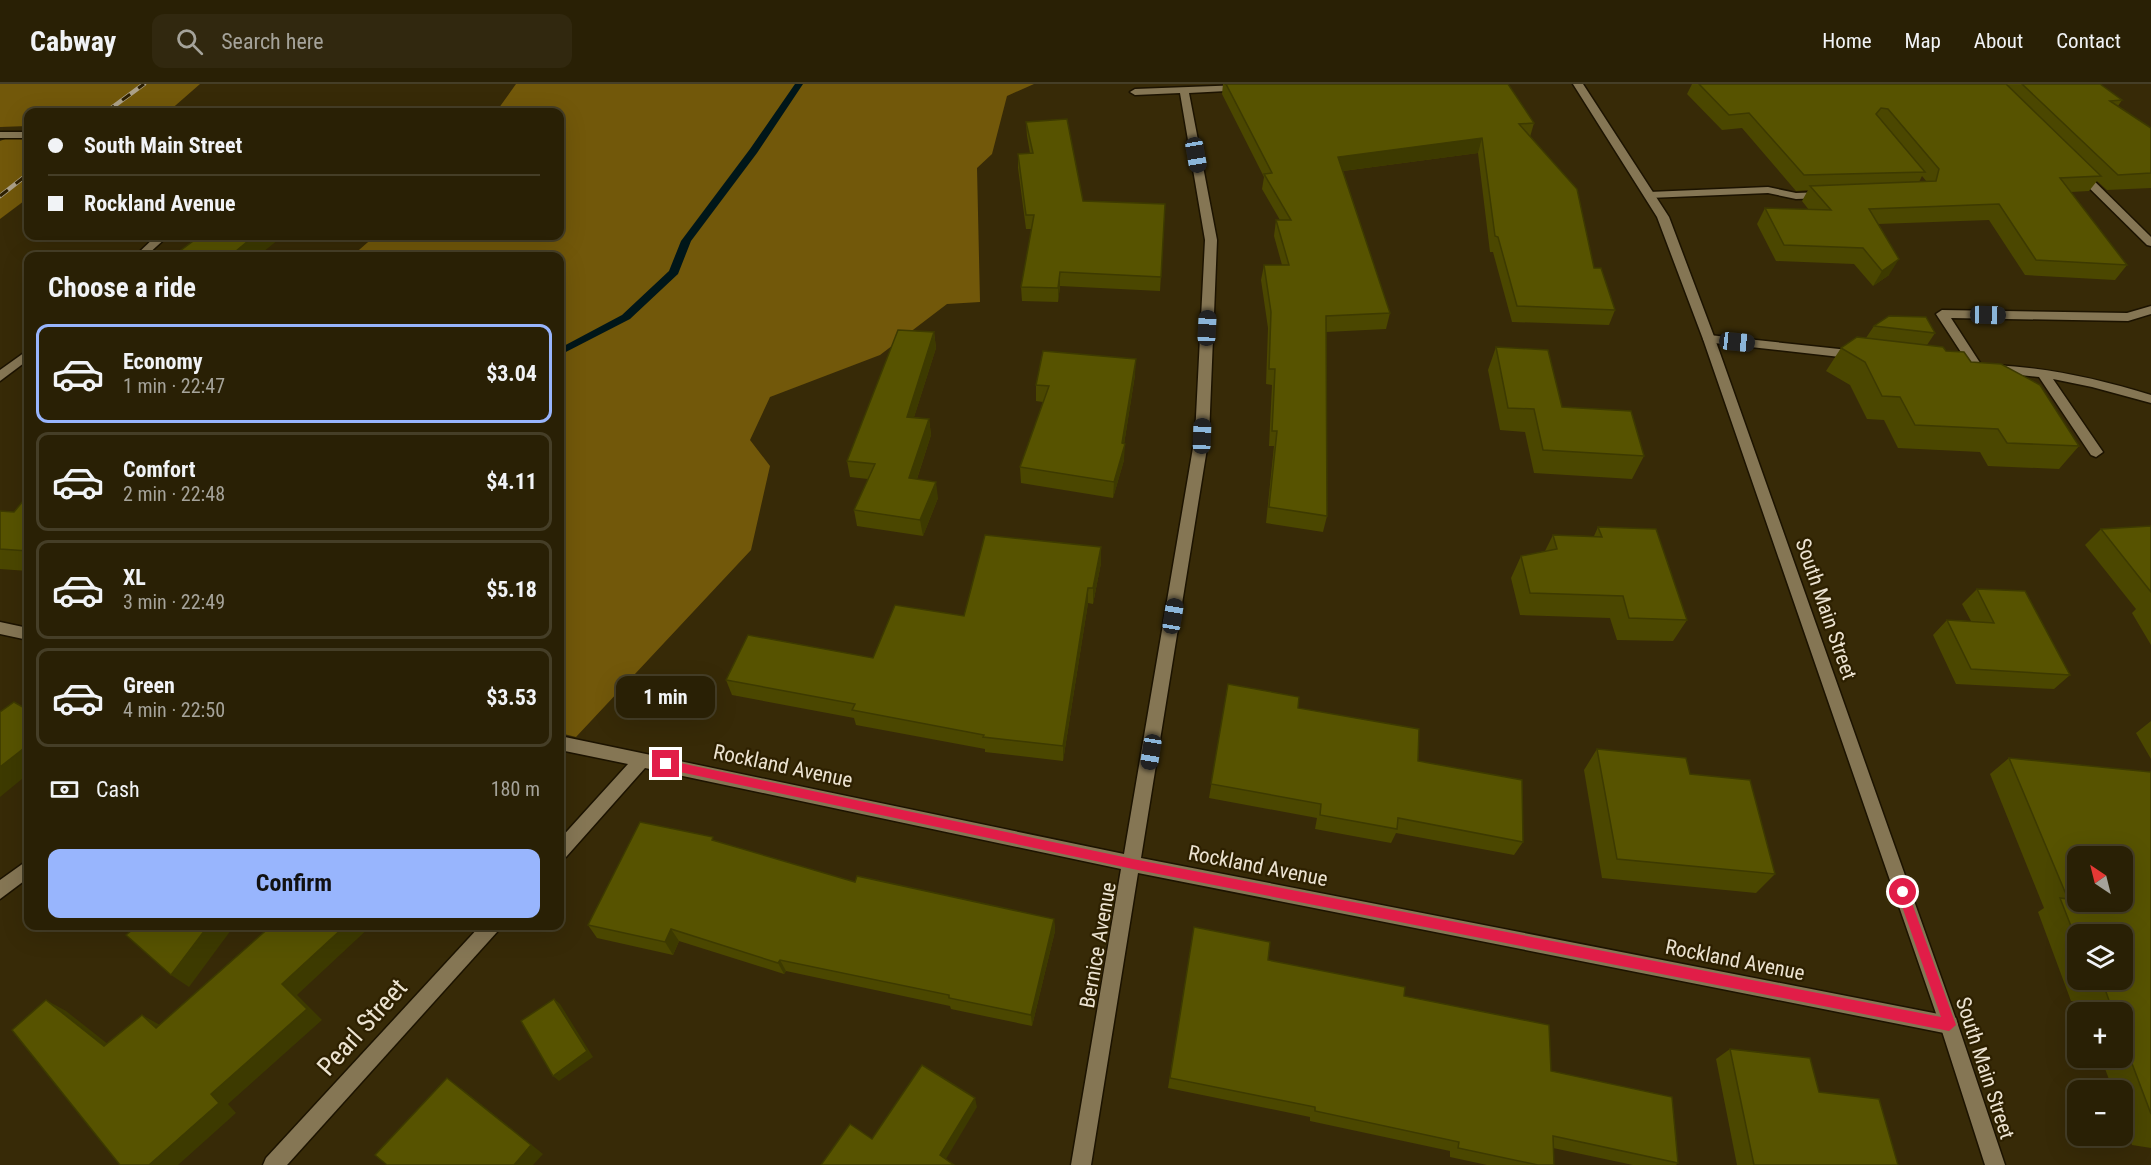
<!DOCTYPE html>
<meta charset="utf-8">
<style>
body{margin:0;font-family:"Roboto Condensed",sans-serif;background:#31280f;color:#f1f3f6;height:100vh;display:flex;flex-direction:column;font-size:22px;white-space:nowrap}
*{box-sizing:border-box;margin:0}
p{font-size:20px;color:#a5a39a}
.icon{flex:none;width:33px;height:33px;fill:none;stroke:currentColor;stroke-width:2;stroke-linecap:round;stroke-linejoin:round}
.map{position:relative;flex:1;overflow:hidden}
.drawer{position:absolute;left:24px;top:168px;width:540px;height:678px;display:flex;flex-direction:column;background:#292005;border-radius:12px;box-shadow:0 6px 24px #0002,0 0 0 2px #453e27}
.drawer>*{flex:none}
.hud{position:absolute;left:24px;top:24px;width:540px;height:132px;border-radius:12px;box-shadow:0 6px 24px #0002,0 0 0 2px #453e27;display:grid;align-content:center;height:132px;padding:0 24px;background:#292005}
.needle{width:39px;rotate:325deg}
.tools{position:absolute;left:2067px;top:762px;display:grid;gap:12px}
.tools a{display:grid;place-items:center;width:66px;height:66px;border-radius:12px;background:#292005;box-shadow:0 6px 24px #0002,0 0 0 2px #453e27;font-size:30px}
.end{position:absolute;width:27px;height:27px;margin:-14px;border:8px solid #e11d48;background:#fff;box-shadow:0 0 0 3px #fff}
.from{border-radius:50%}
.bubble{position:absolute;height:42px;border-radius:12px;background:#292005;box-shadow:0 6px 24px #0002,0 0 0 2px #453e27;font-size:20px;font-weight:700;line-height:42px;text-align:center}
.car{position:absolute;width:18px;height:36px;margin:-18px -9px;border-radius:8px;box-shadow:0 0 4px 2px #0007;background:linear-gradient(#222 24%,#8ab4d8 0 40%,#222 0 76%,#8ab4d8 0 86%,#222 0)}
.hud b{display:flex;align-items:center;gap:21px;height:57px;font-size:22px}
.hud b+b{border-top:2px solid #453e27}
.hud i{width:15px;height:15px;background:#f1f3f6}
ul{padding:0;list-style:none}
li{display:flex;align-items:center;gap:18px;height:99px;margin:0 12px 9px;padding:0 12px;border:3px solid #453e27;border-radius:12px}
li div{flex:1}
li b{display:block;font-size:22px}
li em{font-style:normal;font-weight:700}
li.selected{border-color:#98b5fd}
li>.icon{width:54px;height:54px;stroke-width:1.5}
h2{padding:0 24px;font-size:27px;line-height:72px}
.pay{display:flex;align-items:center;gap:15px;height:66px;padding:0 24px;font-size:22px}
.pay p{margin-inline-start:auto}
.cta{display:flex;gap:12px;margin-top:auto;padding:12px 24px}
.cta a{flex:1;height:69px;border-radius:12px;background:#98b5fd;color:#111;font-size:24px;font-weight:700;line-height:69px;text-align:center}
header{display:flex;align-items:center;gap:36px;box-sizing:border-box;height:84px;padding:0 30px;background:#292005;border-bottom:2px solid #453e27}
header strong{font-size:28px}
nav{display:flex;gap:33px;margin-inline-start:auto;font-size:21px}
.search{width:420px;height:54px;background:#31280f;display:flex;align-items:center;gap:15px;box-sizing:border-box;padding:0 21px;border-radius:12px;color:#a5a39a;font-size:22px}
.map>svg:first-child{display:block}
.forest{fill:#72580a}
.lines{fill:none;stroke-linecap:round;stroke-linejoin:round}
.stream{fill:#001619;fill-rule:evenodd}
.service-casing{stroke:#1c1300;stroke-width:3}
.minor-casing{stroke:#1c1300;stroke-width:3}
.secondary-casing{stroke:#1c1300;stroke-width:3}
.service{fill:#857654;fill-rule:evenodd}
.minor{fill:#857654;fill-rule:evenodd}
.secondary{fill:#857654;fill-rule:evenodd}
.rail-casing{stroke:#aca189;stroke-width:4.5}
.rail{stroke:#2d2000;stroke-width:3;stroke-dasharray:10;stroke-linecap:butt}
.wall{fill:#4b4700;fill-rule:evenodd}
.shaded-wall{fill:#3d3a00}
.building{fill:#575300;stroke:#3d3a00;stroke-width:1.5;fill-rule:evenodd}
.route{fill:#e11d48}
.labels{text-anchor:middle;stroke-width:4.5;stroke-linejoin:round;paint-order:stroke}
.street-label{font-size:21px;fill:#ece3d1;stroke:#2d2000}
.near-street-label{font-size:26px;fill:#ece3d1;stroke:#2d2000}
</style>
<header>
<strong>Cabway</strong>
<div class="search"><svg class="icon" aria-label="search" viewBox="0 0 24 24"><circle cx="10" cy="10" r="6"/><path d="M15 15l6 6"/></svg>Search here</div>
<nav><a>Home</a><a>Map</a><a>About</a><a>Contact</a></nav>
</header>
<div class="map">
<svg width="2151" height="1081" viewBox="0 0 2151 1081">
<rect width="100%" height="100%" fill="#372a07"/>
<g class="forest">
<path d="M0,0H200L168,28H28V42L0,43Z"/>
<path d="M516,0H1034L1007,12L992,70L977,84L980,218L947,220L880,271L770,313L750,356L770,382L751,466L576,653L560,649V172H352L375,152H560V28H496Z"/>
<path d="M28,46V114L0,135V57Z"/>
</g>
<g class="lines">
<path class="stream" d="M795,0H803L757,69L691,157L678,190L630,235L560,271V264L622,231L669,187L681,157L750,65Z"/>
<g class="service-casing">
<g id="service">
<path d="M1768,103L1796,109L1825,108L1830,111L1825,114L1796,115L1768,109L1649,114L1644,111L1649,108Z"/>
<path d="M2151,222V230L2128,237L1951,234L1984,285L1978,289L1974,288L1936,230L1942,226L2127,229Z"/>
<path d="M1709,251L1858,267L1864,271L1858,275L1705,258L1703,255Z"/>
<path d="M1995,281C2049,284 2099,295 2151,311V319L2092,303L2053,295L2103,368L2096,373L2091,371L2039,293L1991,288V282Z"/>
</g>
</g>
<g class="minor-casing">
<g id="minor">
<path d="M1242,1L1247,4L1245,6L1189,9L1217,156L1209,352L1141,774L1949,932L1956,934L1958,941L1956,948L1949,950L1138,789L1091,1081H1071L1121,785L645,684L566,773L560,775V755L628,680L560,666V652L1124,770L1195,352L1205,156L1180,9L1135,11L1130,8L1135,5Z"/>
<rect x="0" y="48" width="28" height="6"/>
<path d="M2075,86H2083L2151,153V162L2147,161L2075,90Z"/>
<path d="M156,152H168L146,172H135Z"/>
<path d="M28,266V276L0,297V286Z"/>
<path d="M0,538L28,544V556L0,550Z"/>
<path d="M28,776V794L0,815V796Z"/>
<path d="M480,842H500L497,848L287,1081H263L266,1074Z"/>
</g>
</g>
<g class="secondary-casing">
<path id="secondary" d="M1573,0H1583L1669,133L1715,255L1958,941L2005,1081H1985L1940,941L1703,255L1657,133Z"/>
</g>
<use href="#service" class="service"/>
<use href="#minor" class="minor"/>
<use href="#secondary" class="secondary"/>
<g class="rail-casing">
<g id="rail">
<path d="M106,28L144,0"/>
<path d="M0,112L28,90"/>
</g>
</g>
<use href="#rail" class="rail"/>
</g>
<g class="wall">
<path d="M1223,0L1534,39L1530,53L1615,226L1609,241L1512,238L1493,168H1490L1478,69L1343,87L1390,229L1386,245L1326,248L1327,432L1323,448L1266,439L1274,362H1269L1272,301L1266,300L1268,244L1261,196L1264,181H1282L1274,152L1276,136H1280L1262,105L1264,93L1222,10Z"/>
<path d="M1692,0H2100L2122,16L2118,22L2151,44V104L2107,106L2097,97L2089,107L2071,108L2127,181L2115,196L2025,191L1989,136L1878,140L1889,191L1873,202L1854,180L1776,177L1757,140L1765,124L1809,126L1802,117L1808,106L1796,107L1742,44L1722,46L1687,10ZM1922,92L1927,98H1919Z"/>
<path d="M1026,38L1083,117L1165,120L1160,207L1060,202L1058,218L1022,217L1021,203L1032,145H1026L1018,84V70L1030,69L1027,52Z"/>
<path d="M1874,242L1935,249L1927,261L1946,267L1971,278L2079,362L2059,385L1988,382L1980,368L1898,364L1884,336L1867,335L1850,301L1826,287L1841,264L1866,254Z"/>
<path d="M934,248L936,264L914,333L929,335L931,351L917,395L938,414L923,452L857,442L854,426L868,395L850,393L847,377Z"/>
<path d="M1496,263L1562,323L1644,372L1632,395L1534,389L1525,348L1500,346L1488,286Z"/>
<path d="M1135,291L1124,360V376L1113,414L1021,399L1020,383L1043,318L1036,317V301Z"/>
<path d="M28,411V487L0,485V427L14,428Z"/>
<path d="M2151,442V561L2132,529L2136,525L2085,461L2101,445Z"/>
<path d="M1598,443L1687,536L1673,557L1617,556L1610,534L1520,531L1511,494L1521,472L1545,467L1553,451L1594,452Z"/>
<path d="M1101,463V479L1093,520L1088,519L1063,677L985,668V665L856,641L854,634L732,611L726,596L873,574L964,532Z"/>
<path d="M1977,505L2070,591L2054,605L1956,600L1933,551L1947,536L1971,537L1962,520Z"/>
<path d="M1228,600L1298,624L1418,677L1523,758L1514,771L1396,749L1391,759L1315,745L1317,734L1209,714Z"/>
<path d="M2151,637V675L2136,649Z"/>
<path d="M1597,665L1690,690L1775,790L1756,809L1602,794L1584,686Z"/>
<path d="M2009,674L2151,688V1064L2132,1061L2122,1033V1006H2113L2101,974H2122V928H2085L2081,918L2071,917L2038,828L2044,824L1990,690ZM2078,850L2122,896H2078Z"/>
<path d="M716,757L855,798L1054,835L1055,847L1032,942L951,925L950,922L786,887L784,890L679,857L673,871L597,854L588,841Z"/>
<path d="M1192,855L1404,912L1678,1079L1676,1081H1633L1553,1064L1554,1081H1487L1450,1073V1067L1310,1037V1033L1168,1004Z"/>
<path d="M1730,965L1898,1081H1737L1716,975Z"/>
</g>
<g class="shaded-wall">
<path d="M1482,54L1478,69L1335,88L1338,73Z"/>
<path d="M254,152H283L258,172H230Z"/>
<path d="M1899,175L1889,191L1873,202L1882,187Z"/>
<path d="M1060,188V202L1058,218V204Z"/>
<path d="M934,248L936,264L909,349L907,333Z"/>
<path d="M1136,275L1135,291L1123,367L1125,360L1124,376L1113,414L1114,398L1122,359Z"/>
<path d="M929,335L931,351L912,410L909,394Z"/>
<path d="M936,398L938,414L923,452L920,436Z"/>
<path d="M1101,463V479L1093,520V504Z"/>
<path d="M1088,504V519L1063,677V662Z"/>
<path d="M28,661V690L0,713V683Z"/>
<path d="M1054,835L1055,847L1032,942L1031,931Z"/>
<path d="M208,842H234L189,903L171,891Z"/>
<path d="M345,842H371L297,911L322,936L228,1020L236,1029L178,1081H149L211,1010L282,900Z"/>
<path d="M671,845L679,857L673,871L665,858Z"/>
<path d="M780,876L786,887L784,890L778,879Z"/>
<path d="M554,915L560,920L593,973L559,997L553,992Z"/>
<path d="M46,916L66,927L123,972L104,962Z"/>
<path d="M142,931L160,941L156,944Z"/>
<path d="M461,1004L543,1070L533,1081H514Z"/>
<path d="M975,1014L977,1023L943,1080L940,1071Z"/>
</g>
<g class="building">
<path d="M1226,0H1508L1534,39L1519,40L1577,105L1594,184H1601L1615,226L1517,222L1498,153L1495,152L1482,54L1338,73L1390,229L1326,232L1327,432L1269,423L1277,347H1272L1275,285H1269L1271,228L1264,181H1289L1276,136H1291L1264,90L1272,89Z"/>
<path d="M1699,0H2006L2101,92L2060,94L2127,181L2036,176L1999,120L1869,125L1899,175L1882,187L1863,164L1784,161L1765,124L1831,126L1810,102L1936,97L1939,85L1888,25L1881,24L1876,30L1925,88L1804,91L1749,29L1729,31Z"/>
<path d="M2022,0H2100L2122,16L2110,17L2151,44V89L2118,91Z"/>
<path d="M1067,35L1083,117L1165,120L1161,193L1060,188L1058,204L1021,203L1034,131H1026L1018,70L1033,69L1026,38Z"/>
<path d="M200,152H254L230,172H173Z"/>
<path d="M1889,232L1926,233L1935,249L1874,242Z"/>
<path d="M898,246L934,248L907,333L929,335L909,394L936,398L920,436L854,426L875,380L847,377Z"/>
<path d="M1857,253L1943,263L1946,267L1964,268L1971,278L2001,280L2040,301L2079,362L2007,359L1998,345L1915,341L1900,313L1882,312L1865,278L1841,264Z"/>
<path d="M1496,263L1548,266L1562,323L1631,327L1644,372L1543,366L1534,325L1508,324Z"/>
<path d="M1043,267L1136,275L1122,359L1125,360L1114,398L1020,383L1049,302L1036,301Z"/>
<path d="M28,411V467L0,465V427L14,428Z"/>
<path d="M2151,442V508L2101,445Z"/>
<path d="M1598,443L1656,445L1687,536L1629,534L1623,512L1530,509L1521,472L1557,465L1553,451L1602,453Z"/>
<path d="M985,451L1101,463L1093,504H1088L1063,662L983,653L984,651L852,626L855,620L726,596L748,551L873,574L895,521L964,532Z"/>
<path d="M1977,505L2025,507L2070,591L1971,585L1947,536L1994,539Z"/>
<path d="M1228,600L1299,613L1298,624L1419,645L1418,677L1522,696L1523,758L1398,734L1397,745L1320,731L1321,720L1211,700Z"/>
<path d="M14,618L28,626V661L0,683V628Z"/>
<path d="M1597,665L1686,674L1690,690L1750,696L1775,790L1617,775Z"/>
<path d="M2009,674L2151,688V1030L2122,953V928H2113L2105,905L2094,904L2091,896H2122V850H2078V860L2060,814L2068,815ZM2078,772H2122V818H2078Z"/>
<path d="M640,738L713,753L712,756L855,798L857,792L1054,835L1031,931L949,914V911L780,876L778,879L671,845L665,858L588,841Z"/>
<path d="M137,842H208L171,891L126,851Z"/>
<path d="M271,842H345L282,900L307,925L211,1010L219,1019L149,1081H120L12,946L46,916L104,962L142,931L156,944Z"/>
<path d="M1194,843L1270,858L1268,876L1405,903L1404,912L1549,941L1551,987L1672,1013L1678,1079L1553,1052L1554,1081H1538L1458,1064L1459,1058L1315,1027V1023L1170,994Z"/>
<path d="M554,915L587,967L553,992L521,937Z"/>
<path d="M1730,965L1810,974L1819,1008L1879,1015L1898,1081H1754Z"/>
<path d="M922,981L975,1014L940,1071L954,1081H821L850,1040L872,1055Z"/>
<path d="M447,994L531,1061L514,1081H387L375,1071Z"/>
</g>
<path class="route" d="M666,676L1133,775L1941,933L1897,808L1903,803L1908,808L1956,941L1949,947L1133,785L666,685L661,680Z"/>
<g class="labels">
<g class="street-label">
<text transform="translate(1826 525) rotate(71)" y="7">South Main Street</text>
<text transform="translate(783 682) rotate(12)" y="7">Rockland Avenue</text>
<text transform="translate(1258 782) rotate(11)" y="7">Rockland Avenue</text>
<text transform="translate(1098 861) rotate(-80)" y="7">Bernice Avenue</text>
<text transform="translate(1735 876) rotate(11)" y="7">Rockland Avenue</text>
<text transform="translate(1985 984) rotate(72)" y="7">South Main Street</text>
</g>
<g class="near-street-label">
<text transform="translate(362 943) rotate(-48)" y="9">Pearl Street</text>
</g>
</g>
</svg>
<div class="tools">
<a><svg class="needle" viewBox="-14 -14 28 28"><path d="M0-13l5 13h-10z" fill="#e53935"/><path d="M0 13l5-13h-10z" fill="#a5a39a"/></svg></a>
<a><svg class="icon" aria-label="layers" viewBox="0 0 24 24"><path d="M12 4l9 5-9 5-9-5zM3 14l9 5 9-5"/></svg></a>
<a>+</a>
<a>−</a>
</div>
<i class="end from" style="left:1903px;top:808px"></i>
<i class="end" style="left:666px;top:680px"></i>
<div class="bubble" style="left:616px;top:592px;width:99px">1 min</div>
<i class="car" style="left:1196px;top:71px;rotate:170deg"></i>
<i class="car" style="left:1988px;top:231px;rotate:91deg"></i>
<i class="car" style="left:1207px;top:244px;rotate:3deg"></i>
<i class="car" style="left:1737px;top:258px;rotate:96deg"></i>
<i class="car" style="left:1202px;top:352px;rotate:2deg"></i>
<i class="car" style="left:1173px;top:532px;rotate:9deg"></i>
<i class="car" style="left:1151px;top:668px;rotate:189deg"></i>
<div class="hud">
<b><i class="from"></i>South Main Street</b>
<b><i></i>Rockland Avenue</b>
</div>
<section class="drawer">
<h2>Choose a ride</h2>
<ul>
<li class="selected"><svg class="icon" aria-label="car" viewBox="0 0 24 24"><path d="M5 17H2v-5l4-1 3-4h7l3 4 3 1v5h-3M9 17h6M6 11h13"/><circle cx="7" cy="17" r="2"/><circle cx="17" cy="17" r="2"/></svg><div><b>Economy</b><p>1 min · 22:47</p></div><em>$3.04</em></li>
<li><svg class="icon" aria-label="car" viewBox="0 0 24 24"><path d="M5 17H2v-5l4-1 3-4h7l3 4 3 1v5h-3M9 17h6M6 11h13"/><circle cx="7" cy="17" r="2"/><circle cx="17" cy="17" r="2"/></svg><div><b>Comfort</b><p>2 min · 22:48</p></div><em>$4.11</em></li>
<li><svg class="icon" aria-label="car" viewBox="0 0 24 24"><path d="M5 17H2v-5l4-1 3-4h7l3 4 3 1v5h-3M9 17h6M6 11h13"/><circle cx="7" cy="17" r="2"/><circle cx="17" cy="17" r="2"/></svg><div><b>XL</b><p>3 min · 22:49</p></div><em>$5.18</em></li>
<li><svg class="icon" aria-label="car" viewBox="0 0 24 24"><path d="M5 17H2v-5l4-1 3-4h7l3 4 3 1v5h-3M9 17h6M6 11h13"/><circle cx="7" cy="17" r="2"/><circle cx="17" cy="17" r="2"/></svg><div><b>Green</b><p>4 min · 22:50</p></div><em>$3.53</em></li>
</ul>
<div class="pay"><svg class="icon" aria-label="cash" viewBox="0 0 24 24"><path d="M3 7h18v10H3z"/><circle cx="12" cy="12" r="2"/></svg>Cash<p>180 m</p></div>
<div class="cta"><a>Confirm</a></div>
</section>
</div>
